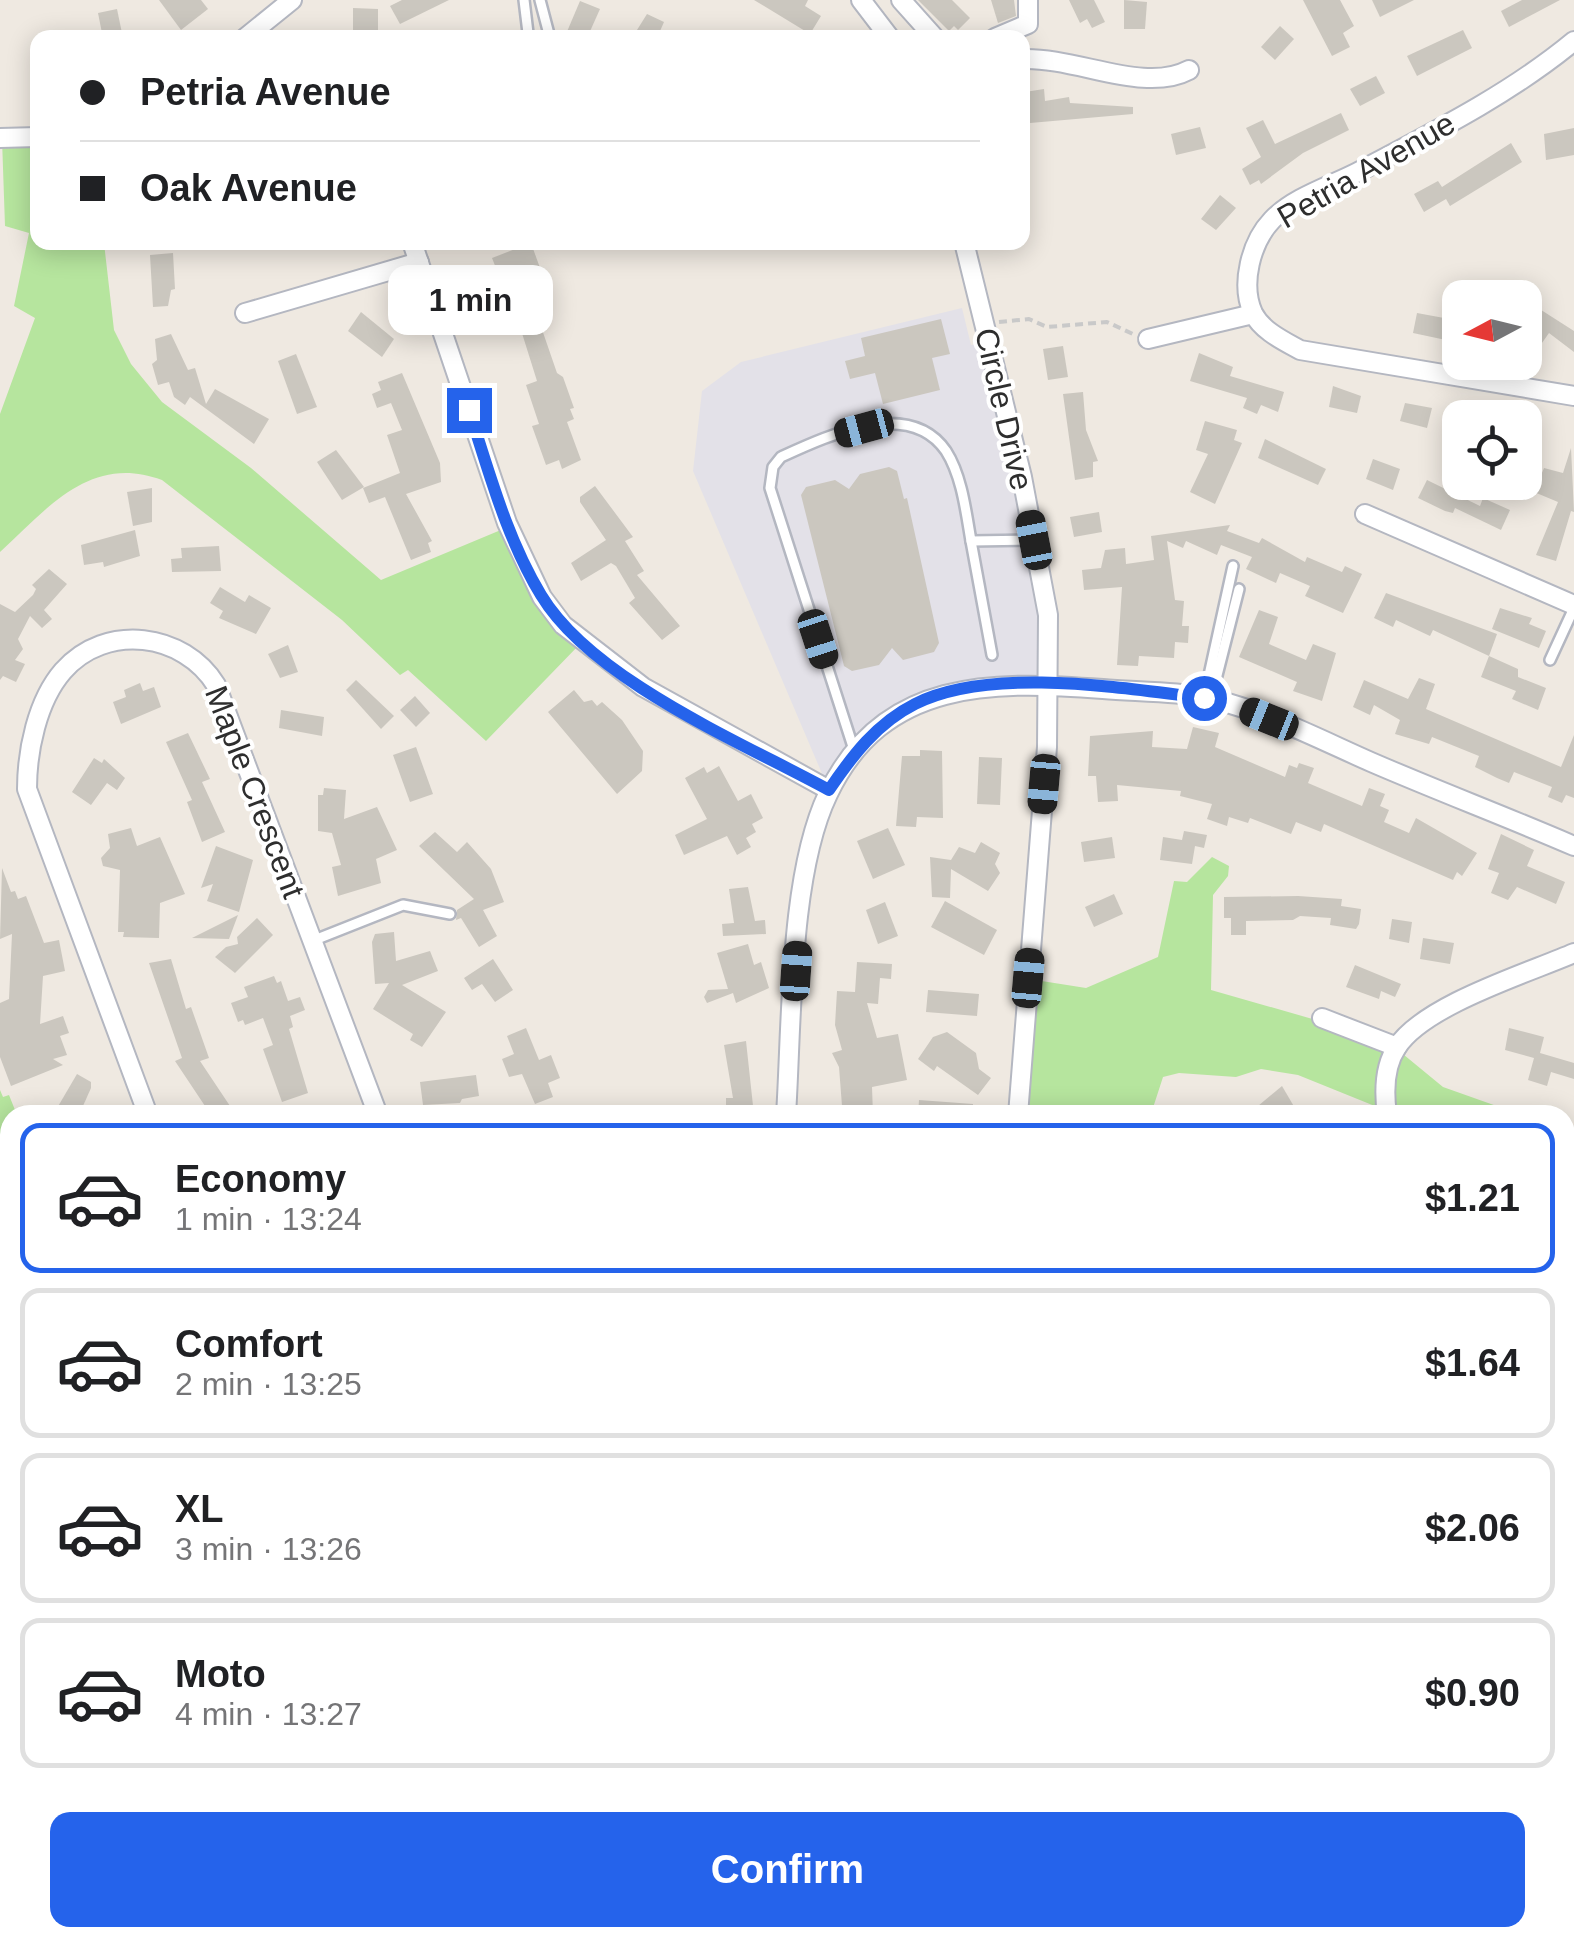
<!DOCTYPE html>
<meta charset="utf-8">
<style>
body{margin:0;font-family:Arial,sans-serif;background:#f6f6f6;color:#202124;height:100vh;display:flex;flex-direction:column;font-size:38px;white-space:nowrap}
*{box-sizing:border-box;margin:0}
p{font-size:32px;color:#757577}
.icon{flex:none;width:55px;height:55px;fill:none;stroke:currentColor;stroke-width:2;stroke-linecap:round;stroke-linejoin:round}
.map{position:relative;flex:1;overflow:hidden}
.panel{position:absolute;left:0px;top:1105px;width:1575px;height:842px;display:flex;flex-direction:column;background:#fff;border-radius:30px 30px 0 0;box-shadow:0 5px 25px #0003}
.panel>*{flex:none}
.guide{position:absolute;left:30px;top:30px;width:1000px;height:220px;border-radius:20px;box-shadow:0 5px 25px #0003;display:grid;align-content:center;height:220px;padding:0 50px;background:#fff}
.needle{width:65px;rotate:263deg}
.buttons{position:absolute;left:1442px;top:280px;display:grid;gap:20px}
.buttons a{display:grid;place-items:center;width:100px;height:100px;border-radius:20px;background:#fff;box-shadow:0 5px 25px #0003;font-size:50px}
.end{position:absolute;width:45px;height:45px;margin:-22px;border:12px solid #2563eb;background:#fff;box-shadow:0 0 0 5px #fff}
.from{border-radius:50%}
.bubble{position:absolute;height:70px;border-radius:20px;background:#fff;box-shadow:0 5px 25px #0003;font-size:32px;font-weight:700;line-height:70px;text-align:center}
.car{position:absolute;width:30px;height:60px;margin:-30px -15px;border-radius:12px;box-shadow:0 0 8px 2px #0007;background:linear-gradient(#222 24%,#8ab4d8 0 40%,#222 0 76%,#8ab4d8 0 86%,#222 0)}
.guide b{display:flex;align-items:center;gap:35px;height:95px;font-size:38px}
.guide b+b{border-top:2px solid #e0e0e0}
.guide i{width:25px;height:25px;background:#202124}
ul{padding:18px 0 0;list-style:none}
li{display:flex;align-items:center;gap:30px;height:150px;margin:0 20px 15px;padding:0 30px;border:5px solid #e0e0e0;border-radius:20px}
li div{flex:1}
li b{display:block;font-size:38px}
li em{font-style:normal;font-weight:700}
li.on{border-color:#2563eb}
li>.icon{width:90px;height:90px;stroke-width:1.5}
.action{display:flex;gap:20px;margin-top:auto;padding:20px 50px}
.action a{flex:1;height:115px;border-radius:20px;background:#2563eb;color:#fff;font-size:40px;font-weight:700;line-height:115px;text-align:center}
.map>svg:first-child{display:block}
.industrial{fill:#e3e1e8}
.education{fill:#f0e6d1}
.green{fill:#b6e59e}
.building{fill:#cbc7bf}
.lines{fill:none;stroke-linecap:round;stroke-linejoin:round}
.service-casing{stroke:#b4b7c1;stroke-width:14}
.minor-casing{stroke:#b4b7c1;stroke-width:22}
.path{stroke:#c9c9c9;stroke-width:4;stroke-dasharray:8 5;stroke-linecap:butt}
.service{stroke:#fff;stroke-width:9}
.minor{stroke:#fff;stroke-width:18}
.route{stroke:#2563eb;stroke-width:12}
.labels{text-anchor:middle;stroke-width:8;stroke-linejoin:round;paint-order:stroke}
.street-label{font-size:32px;fill:#2e2e2e;stroke:#fff}
</style>
<div class="map">
<svg width="1574" height="1946" viewBox="0 0 1574 1946">
<rect width="100%" height="100%" fill="#efe9e1"/>
<path class="industrial" d="M962,308L971,345L991,341L1023,476L1050,686L979,687L890,720L829,790L693,471L702,391L741,362Z"/>
<path class="education" d="M773,1938H1035L1032,1946H782Z"/>
<g class="green">
<path d="M37,138L38,242L104,243L114,330L131,364L162,402L251,468L381,580L508,527L580,644L486,741L408,670L400,675L342,620L162,480C90,453 47,509 0,552V414L35,318L14,306L29,233L5,226L2,139Z"/>
<path d="M1212,857L1229,866L1228,876L1213,895L1211,990L1323,1022L1398,1050L1443,1087L1522,1115H1397L1298,1075L1261,1069L1236,1077L1179,1073L1163,1077L1151,1114L1019,1115L1029,979L1086,988L1158,957L1174,881L1187,882Z"/>
<path d="M0,1090L3,1097L9,1095L17,1115H10V1153L0,1140Z"/>
<path d="M10,1320V1403L0,1390V1322Z"/>
<path d="M10,1613V1887L0,1888V1615Z"/>
<path d="M71,1938H515L522,1946H73Z"/>
<path d="M587,1938H773L782,1946H577Z"/>
</g>
<g class="building">
<path d="M159,0H201L208,9L181,30Z"/>
<path d="M402,0H449L400,24L390,6Z"/>
<path d="M754,0H808L805,6L821,16L810,34Z"/>
<path d="M918,0H952L970,18L958,30L954,26L949,31Z"/>
<path d="M991,0H1014L1016,16L998,23Z"/>
<path d="M1069,0H1094L1105,22L1092,28L1087,19L1080,23Z"/>
<path d="M1124,0L1147,2L1145,29H1124Z"/>
<path d="M1303,0H1340L1354,26L1343,33L1350,47L1332,56Z"/>
<path d="M1372,0H1414L1380,17Z"/>
<path d="M1522,0H1560L1509,27L1501,11Z"/>
<path d="M580,1L600,9L587,38L566,34Z"/>
<path d="M353,8L378,9V38H353Z"/>
<path d="M117,9L123,38H103L98,13Z"/>
<path d="M647,14L664,22L657,38H632Z"/>
<path d="M1280,26L1294,39L1275,60L1261,47Z"/>
<path d="M1463,30L1472,48L1417,76L1407,56Z"/>
<path d="M1376,76L1385,93L1360,106L1350,89Z"/>
<path d="M1044,89L1045,101L1069,97L1070,103L1133,107V114L1030,123L1025,92Z"/>
<path d="M1341,113L1349,130L1303,153L1261,184L1259,180L1250,185L1242,169L1261,157L1246,128L1263,120L1275,144Z"/>
<path d="M1200,127L1206,148L1176,155L1171,134Z"/>
<path d="M1574,128V155L1546,160L1544,134Z"/>
<path d="M1511,143L1522,162L1450,206L1446,199L1424,212L1414,194L1438,181L1442,187Z"/>
<path d="M1220,195L1236,208L1216,230L1201,219Z"/>
<path d="M531,243L544,279L527,286L557,373L563,377L574,408L570,409L574,419L567,422L581,460L562,469L559,460L546,465L532,426L539,424L526,385L537,381L510,295L507,296L492,258Z"/>
<path d="M173,253L175,289L171,290L168,306L153,307L150,255Z"/>
<path d="M1538,308L1574,331V352L1549,333L1525,367V329Z"/>
<path d="M361,312L394,339L382,357L348,331Z"/>
<path d="M1417,313L1444,318L1460,331V343L1413,333Z"/>
<path d="M941,319L950,354L932,358L940,390L883,404L875,373L850,379L845,361L865,356L861,338Z"/>
<path d="M171,334L188,370L195,368L206,404L215,389L269,419L254,444L190,397L185,405L174,397L169,382L158,385L152,364L157,360L155,339Z"/>
<path d="M1063,346L1068,377L1048,380L1043,349Z"/>
<path d="M1199,353L1233,367L1230,376L1284,392L1278,412L1261,405L1257,414L1243,408L1247,398L1190,381Z"/>
<path d="M296,354L317,407L297,414L278,361Z"/>
<path d="M402,373L440,463L441,482L406,494L432,541L428,543L431,552L411,560L385,497L369,503L363,488L400,473L387,435L402,430L391,403L377,408L372,394L381,390L378,382Z"/>
<path d="M1333,386L1361,396L1357,413L1329,407Z"/>
<path d="M1083,392L1086,430L1098,461L1093,462V477L1075,480L1063,394Z"/>
<path d="M1405,403L1432,408L1427,428L1400,421Z"/>
<path d="M1205,421L1237,430L1234,440L1242,443L1215,504L1190,492L1208,454L1196,450Z"/>
<path d="M1525,432L1542,440L1525,478Z"/>
<path d="M1265,439L1326,469L1318,485L1258,458Z"/>
<path d="M1571,448L1574,512L1571,511L1556,561L1536,555L1558,502L1534,492L1544,468L1563,473Z"/>
<path d="M336,450L364,487L342,500L317,462Z"/>
<path d="M1373,459L1400,469L1393,490L1366,479Z"/>
<path d="M889,467L897,471L904,499L907,498L939,643L934,652L903,660L892,648L879,665L852,671L844,666L801,495L806,487L835,480L849,489L860,474Z"/>
<path d="M1427,480L1480,506L1483,498L1510,510L1501,530L1455,508L1453,513L1445,511L1418,498Z"/>
<path d="M595,486L633,537L625,541L644,571L637,575L680,626L662,640L629,603L635,598L616,566L611,563L581,581L571,563L606,540L580,502V497Z"/>
<path d="M152,488V522L133,526L127,492Z"/>
<path d="M1099,512L1102,532L1074,537L1070,517Z"/>
<path d="M1230,525L1227,531L1259,543L1262,538L1305,562L1307,557L1342,572L1345,566L1362,574L1343,613L1305,596L1310,586L1280,573L1276,583L1246,569L1252,557L1221,545L1217,555L1186,541L1183,548L1167,541L1175,600L1184,601L1182,626H1189L1188,643L1175,642L1174,658L1139,656L1138,666L1117,665L1122,587L1084,590L1082,570L1101,568L1105,550L1125,548L1126,564L1154,560L1151,536Z"/>
<path d="M135,530L140,556L104,567L103,562L84,565L81,545Z"/>
<path d="M219,546L221,571L172,572L171,559L182,558L181,548Z"/>
<path d="M49,569L67,584L44,610L52,619L42,628L30,616L18,639L23,649L15,660L25,664L16,682L3,676L0,680V604L15,612L33,595L36,589L32,585Z"/>
<path d="M220,587L245,602L249,595L271,608L256,634L219,618L223,611L210,603Z"/>
<path d="M1386,593L1497,634L1489,656L1433,630L1430,636L1396,620L1393,627L1374,618Z"/>
<path d="M1500,608L1532,618L1529,624L1546,631L1539,648L1492,629Z"/>
<path d="M1259,610L1278,617L1269,644L1306,660L1313,644L1336,653L1322,701L1293,691L1297,682L1239,657Z"/>
<path d="M288,645L298,672L280,678L268,654Z"/>
<path d="M1489,656L1518,669V677L1546,688L1538,710L1512,699L1516,691L1481,677Z"/>
<path d="M1419,678L1435,684L1426,709L1561,767L1574,735V798L1566,795L1562,803L1548,797L1552,787L1514,772L1509,783L1497,778L1475,767L1479,756L1432,737L1429,744L1395,734L1400,720L1374,705L1370,715L1353,707L1364,680L1408,699Z"/>
<path d="M356,680L394,716L381,729L346,690Z"/>
<path d="M140,683L143,691L154,687L161,707L121,724L113,702L126,697L124,690Z"/>
<path d="M574,690L584,702L592,700L597,706L602,702L622,720L643,751L642,771L617,794L548,712Z"/>
<path d="M415,696L430,713L416,727L400,710Z"/>
<path d="M281,710L324,717L322,736L279,728Z"/>
<path d="M1193,727L1219,733L1215,747L1285,777L1289,765L1297,768L1299,763L1314,768L1308,783L1362,806L1369,788L1385,794L1380,806L1389,810L1384,822L1409,833L1416,818L1477,853L1462,876L1457,872L1453,880L1324,824L1321,832L1296,822L1291,834L1250,818L1248,823L1229,817L1227,826L1207,819L1212,804L1180,796L1181,791L1117,785L1118,801L1098,802L1096,776H1088L1090,736L1153,731L1152,747L1187,749Z"/>
<path d="M188,733L210,779L202,782L225,832L202,842L187,802L192,800L166,742Z"/>
<path d="M416,747L433,794L410,802L393,755Z"/>
<path d="M920,750L942,751L943,818L917,817L916,827L896,826L902,756H920Z"/>
<path d="M979,757L1002,758L1000,805L977,804Z"/>
<path d="M94,758L102,763L104,759L125,778L117,790L107,783L91,805L72,792Z"/>
<path d="M719,766L738,801L751,794L763,818L752,824L756,832L746,838L751,847L737,855L727,836L684,855L675,835L707,819L685,778L704,767L707,773Z"/>
<path d="M324,788L346,790L344,819L377,807L397,850L376,859L381,883L338,896L332,867L341,865L332,833L318,831V795H323Z"/>
<path d="M131,828L137,846L160,837L185,894L160,903L159,938L123,937L124,932H118L120,870L103,866L101,858L110,848L108,834Z"/>
<path d="M888,828L905,865L873,879L857,841Z"/>
<path d="M1184,831L1207,835L1204,848L1195,846L1192,864L1160,860L1163,837L1182,840Z"/>
<path d="M435,832L457,852L467,842L491,869L504,902L483,910L497,936L479,947L461,918L456,920L457,910L474,899L419,846Z"/>
<path d="M1501,834L1534,850L1527,866L1565,882L1556,904L1517,887L1508,900L1491,893L1499,873L1488,869Z"/>
<path d="M1112,837L1115,858L1084,862L1081,842Z"/>
<path d="M981,842L1000,853L995,864L1000,873L988,891L951,869L950,898L932,897L930,857L951,860L959,847L975,853Z"/>
<path d="M216,846L253,860L239,912L207,901L213,884L201,888Z"/>
<path d="M2,868L11,892L15,891L18,899L26,896L44,943L59,940L65,971L43,976L40,1024L63,1016L69,1033L60,1036L67,1055L53,1059L63,1065L11,1086L0,1057V1003L9,999L12,934L0,939Z"/>
<path d="M748,887L755,921L765,920L766,934L723,936L722,924L734,923L729,889Z"/>
<path d="M1114,894L1123,914L1094,927L1085,907Z"/>
<path d="M1298,896L1342,899L1341,906L1361,909L1359,924L1356,929L1330,925L1331,918L1300,916L1293,920L1246,921V935H1231V918H1224V897Z"/>
<path d="M945,901L997,930L984,955L931,927Z"/>
<path d="M885,902L898,936L878,944L866,910Z"/>
<path d="M238,915L229,939L192,938Z"/>
<path d="M257,918L273,935L235,973L215,957L226,947L238,944L237,937Z"/>
<path d="M1392,919L1412,922L1409,943L1389,939Z"/>
<path d="M394,932L396,961L430,951L438,971L402,985L446,1012L422,1047L410,1040L413,1034L373,1009L389,983L375,984L372,942L375,934Z"/>
<path d="M1423,938L1454,943L1450,964L1420,959Z"/>
<path d="M748,944L754,965L761,962L769,988L736,1003L733,993L707,1003L704,997L708,990L728,989L717,953Z"/>
<path d="M171,959L186,1009L191,1007L209,1058L200,1061L236,1115H211L175,1061L182,1058L149,963Z"/>
<path d="M493,959L513,990L495,1002L482,984L472,990L464,978Z"/>
<path d="M857,962L892,964L891,979L880,978L878,1004L867,1003L877,1038L898,1034L907,1080L872,1087L873,1115H848V1105L842,1106L839,1067L832,1053L842,1050L835,1025L837,991L855,992Z"/>
<path d="M1355,965L1401,984L1395,997L1381,991L1379,999L1346,987Z"/>
<path d="M274,976L277,983L281,981L288,1001L300,997L305,1010L290,1016L293,1027L289,1029L308,1093L282,1102L263,1049L273,1045L263,1018L245,1025L243,1020L238,1022L231,1003L248,997L244,987Z"/>
<path d="M928,990L979,994L977,1016L926,1012Z"/>
<path d="M526,1028L539,1060L551,1055L560,1078L548,1083L553,1097L535,1104L522,1074L509,1077L502,1059L514,1054L507,1036Z"/>
<path d="M1509,1028L1544,1037L1540,1053L1574,1063V1079L1551,1072L1547,1086L1528,1080L1534,1058L1505,1050Z"/>
<path d="M947,1032L976,1053L979,1069L991,1078L978,1095L937,1066L934,1071L918,1059L933,1037Z"/>
<path d="M746,1041L754,1115H726V1098H733L724,1045Z"/>
<path d="M77,1074L91,1082V1088L79,1115H53Z"/>
<path d="M476,1075L479,1096L462,1099L460,1103L423,1105L420,1082Z"/>
<path d="M1282,1086L1299,1115H1264L1258,1106Z"/>
<path d="M919,1100L973,1104V1115H918Z"/>
</g>
<g class="lines">
<g class="service-casing">
<g id="service">
<path d="M524,0L528,33"/>
<path d="M540,0L550,38"/>
<path d="M971,541L992,655"/>
<path d="M1550,660L1574,608"/>
<path d="M1204,698L1233,566"/>
<path d="M1211,699L1239,589"/>
<path d="M854,750L770,488L773,467L781,457C827,436 909,397 946,451C962,476 966,512 971,541L1034,540"/>
<path d="M312,941L403,905L450,914"/>
</g>
</g>
<g class="minor-casing">
<g id="minor">
<path d="M861,0L890,38"/>
<path d="M901,0L935,38"/>
<path d="M245,38L292,0"/>
<path d="M995,38L1028,24V0"/>
<path d="M1574,41C1510,94 1432,133 1358,172C1331,186 1294,197 1272,220C1251,242 1240,284 1253,313C1262,331 1284,341 1300,350L1574,396"/>
<path d="M1022,59C1077,57 1144,94 1189,70"/>
<path d="M0,138L38,137"/>
<path d="M412,242L507,523L542,597L563,625L643,687L829,790"/>
<path d="M964,242L1022,477L1048,615L1047,747L1018,1115"/>
<path d="M245,313L419,262"/>
<path d="M1148,339L1253,314"/>
<path d="M1365,514L1574,605"/>
<path d="M1322,1018L1397,1047"/>
<path d="M148,1115L27,789C27,751 37,701 63,671C106,622 184,633 216,685L378,1115"/>
<path d="M786,1115C792,1023 789,875 828,794C883,678 993,681 1103,689C1140,692 1180,691 1216,700C1269,713 1321,740 1371,762C1438,791 1507,817 1574,846"/>
<path d="M1387,1115C1384,1093 1384,1066 1397,1047C1424,1005 1528,973 1574,953"/>
<path d="M1565,1472L1574,1475"/>
<path d="M1565,1701L1574,1704"/>
<path d="M773,1938L782,1946"/>
<path d="M1464,1938L1467,1946"/>
<path d="M1134,1946V1938"/>
</g>
</g>
<path class="path" d="M999,322L1029,319L1047,327L1107,322L1135,335"/>
<use href="#service" class="service"/>
<use href="#minor" class="minor"/>
</g>
<g class="lines">
<path class="route" d="M469,410C489,472 507,539 541,595C592,680 743,743 829,790C852,756 877,723 915,704C990,666 1122,688 1204,698"/>
</g>
<g class="labels">
<g class="street-label">
<text transform="translate(1366 170) rotate(-30)" y="11">Petria Avenue</text>
<text transform="translate(1004 409) rotate(77)" y="11">Circle Drive</text>
<text transform="translate(255 792) rotate(69)" y="11">Maple Crescent</text>
</g>
</g>
</svg>
<div class="buttons">
<a><svg class="needle" viewBox="-14 -14 28 28"><path d="M0-13l5 13h-10z" fill="#e53935"/><path d="M0 13l5-13h-10z" fill="#757577"/></svg></a>
<a><svg class="icon" aria-label="locate" viewBox="0 0 24 24"><circle cx="12" cy="12" r="6"/><path d="M12 2v4M12 18v4M2 12h4M18 12h4"/></svg></a>
</div>
<i class="end from" style="left:1204px;top:698px"></i>
<i class="end" style="left:469px;top:410px"></i>
<div class="bubble" style="left:388px;top:265px;width:165px">1 min</div>
<i class="car" style="left:864px;top:428px;rotate:255deg"></i>
<i class="car" style="left:1034px;top:540px;rotate:349deg"></i>
<i class="car" style="left:818px;top:639px;rotate:162deg"></i>
<i class="car" style="left:1269px;top:719px;rotate:292deg"></i>
<i class="car" style="left:1044px;top:784px;rotate:185deg"></i>
<i class="car" style="left:796px;top:971px;rotate:4deg"></i>
<i class="car" style="left:1028px;top:978px;rotate:5deg"></i>
<div class="guide">
<b><i class="from"></i>Petria Avenue</b>
<b><i></i>Oak Avenue</b>
</div>
<section class="panel">
<ul>
<li class="on"><svg class="icon" aria-label="car" viewBox="0 0 24 24"><path d="M5 17H2v-5l4-1 3-4h7l3 4 3 1v5h-3M9 17h6M6 11h13"/><circle cx="7" cy="17" r="2"/><circle cx="17" cy="17" r="2"/></svg><div><b>Economy</b><p>1 min · 13:24</p></div><em>$1.21</em></li>
<li><svg class="icon" aria-label="car" viewBox="0 0 24 24"><path d="M5 17H2v-5l4-1 3-4h7l3 4 3 1v5h-3M9 17h6M6 11h13"/><circle cx="7" cy="17" r="2"/><circle cx="17" cy="17" r="2"/></svg><div><b>Comfort</b><p>2 min · 13:25</p></div><em>$1.64</em></li>
<li><svg class="icon" aria-label="car" viewBox="0 0 24 24"><path d="M5 17H2v-5l4-1 3-4h7l3 4 3 1v5h-3M9 17h6M6 11h13"/><circle cx="7" cy="17" r="2"/><circle cx="17" cy="17" r="2"/></svg><div><b>XL</b><p>3 min · 13:26</p></div><em>$2.06</em></li>
<li><svg class="icon" aria-label="car" viewBox="0 0 24 24"><path d="M5 17H2v-5l4-1 3-4h7l3 4 3 1v5h-3M9 17h6M6 11h13"/><circle cx="7" cy="17" r="2"/><circle cx="17" cy="17" r="2"/></svg><div><b>Moto</b><p>4 min · 13:27</p></div><em>$0.90</em></li>
</ul>
<div class="action"><a>Confirm</a></div>
</section>
</div>
